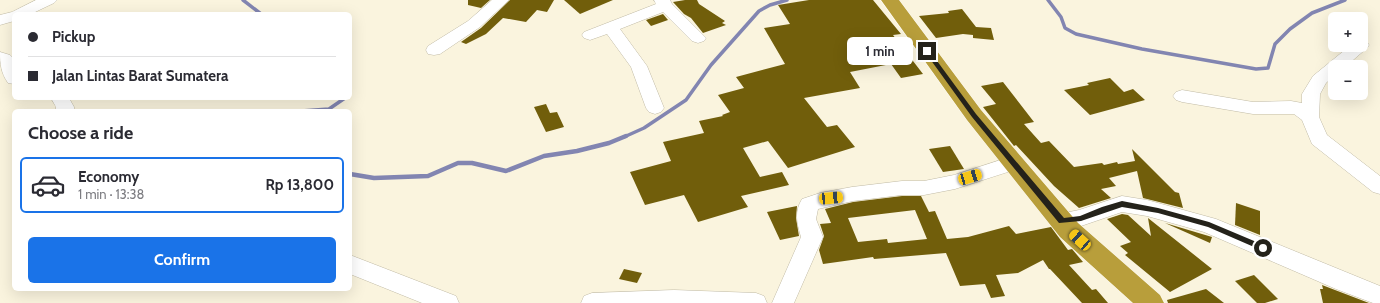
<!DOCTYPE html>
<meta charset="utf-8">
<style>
body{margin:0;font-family:Cabin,sans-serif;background:#f2f2f3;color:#2b2b33;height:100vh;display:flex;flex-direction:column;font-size:15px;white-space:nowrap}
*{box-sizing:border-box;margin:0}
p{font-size:13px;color:#7c7c81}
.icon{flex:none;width:22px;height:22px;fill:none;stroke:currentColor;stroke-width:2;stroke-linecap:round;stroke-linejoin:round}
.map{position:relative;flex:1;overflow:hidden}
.drawer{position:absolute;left:12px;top:109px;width:340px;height:182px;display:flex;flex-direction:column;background:#fff;border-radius:6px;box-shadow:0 4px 16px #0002}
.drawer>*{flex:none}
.hud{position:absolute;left:12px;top:12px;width:340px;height:88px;border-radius:6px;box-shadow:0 4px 16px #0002;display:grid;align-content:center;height:88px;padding:0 16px;background:#fff}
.controls{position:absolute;left:1328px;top:12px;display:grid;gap:8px}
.controls a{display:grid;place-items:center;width:40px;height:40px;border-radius:6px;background:#fff;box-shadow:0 4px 16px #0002;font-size:20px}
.end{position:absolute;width:18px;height:18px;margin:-9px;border:5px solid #24221a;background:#fff;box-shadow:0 0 0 2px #fff}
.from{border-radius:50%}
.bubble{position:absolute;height:28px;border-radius:6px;background:#fff;box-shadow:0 4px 16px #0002;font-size:13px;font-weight:700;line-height:28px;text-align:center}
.car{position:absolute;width:12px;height:24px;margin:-12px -6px;border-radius:5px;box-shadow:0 0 3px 1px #0007;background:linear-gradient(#f5c518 24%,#345 0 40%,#f5c518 0 76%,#345 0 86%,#f5c518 0)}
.hud b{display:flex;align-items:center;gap:14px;height:38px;font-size:15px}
.hud b+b{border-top:1px solid #e1e1e2}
.hud i{width:10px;height:10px;background:#2b2b33}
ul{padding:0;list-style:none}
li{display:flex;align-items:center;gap:12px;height:56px;margin:0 8px 6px;padding:0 8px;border:2px solid transparent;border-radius:6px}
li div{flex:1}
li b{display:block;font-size:15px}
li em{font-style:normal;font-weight:700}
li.on{border-color:#1a73e8}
li>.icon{width:36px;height:36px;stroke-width:1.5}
h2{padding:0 16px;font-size:18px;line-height:48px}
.button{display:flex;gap:8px;margin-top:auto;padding:8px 16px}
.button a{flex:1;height:46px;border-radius:6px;background:#1a73e8;color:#fff;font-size:16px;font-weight:700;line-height:46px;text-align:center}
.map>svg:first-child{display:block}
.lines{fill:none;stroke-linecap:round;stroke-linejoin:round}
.stream-far1{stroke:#8285b1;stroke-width:3.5}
.stream{stroke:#8285b1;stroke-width:4.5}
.building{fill:#715e0b;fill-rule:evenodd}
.minor-casing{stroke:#c1bba6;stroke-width:1}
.highway-casing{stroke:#fff;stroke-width:1}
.minor{fill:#fff;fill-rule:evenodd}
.highway{fill:#b89e3b;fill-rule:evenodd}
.route{fill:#24221a}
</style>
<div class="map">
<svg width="1380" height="303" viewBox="0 0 1380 303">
<rect width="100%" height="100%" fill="#faf4de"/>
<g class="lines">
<g class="stream-far1">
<path d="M243,0L261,14"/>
<path d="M1048,0L1061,17L1065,28L1076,34L1142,49L1256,69L1268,68L1275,44L1290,29L1312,13L1345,0"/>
<path d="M301,111L329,109L345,98"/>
<path d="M624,137L644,128L686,100L711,65L759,11L770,5L787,0"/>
</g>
<path class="stream" d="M350,174L374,178L428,176L458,163H472L506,171L544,156L577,151L609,143L626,136"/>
</g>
<g class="building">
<path d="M468,0H490L481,8L468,5Z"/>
<path d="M510,0H554L547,12L537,10L526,22L503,18L486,34L466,44L461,42L481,28Z"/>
<path d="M564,0H613L580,14Z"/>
<path d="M685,0H697L699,4L725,21L722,23L726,25L703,33L691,18L684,14L673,2Z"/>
<path d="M809,0H873L901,34L893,35L923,74L901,78L891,64L850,72L860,88L804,98L827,127L837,125L855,147L788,168L768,141L743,148L760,177L782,172L789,185L741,196L748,207L698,222L684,195L645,205L630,172L671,161L663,142L704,133L699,121L723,116L722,115L730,112L718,95L744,88L736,77L785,64L764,28L790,24L778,5Z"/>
<path d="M962,9L976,27L991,28L994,40L973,38V35L963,34L936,38L919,16L949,13L948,11Z"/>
<path d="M663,14L668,20L651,26L646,20Z"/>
<path d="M1110,78L1124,92L1133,89L1145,100L1090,115L1064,90L1089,85L1087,83Z"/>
<path d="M1003,82L1034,122L1024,124L1041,143L1049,141L1074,167L1102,163L1104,165L1117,162L1118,164L1135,161L1132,149L1175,192L1179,193L1183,208L1143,198L1137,171L1109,178L1116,186L1101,189L1111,198L1079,208L1054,186L1016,145L1014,146L983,107L996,104L981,86Z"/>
<path d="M546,104L550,113L557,112L564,127L546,132L534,107Z"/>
<path d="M950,146L964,169L943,172L929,149Z"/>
<path d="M902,196H921L929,212L935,211L947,239L968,237L1009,226L1016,234L1051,227L1068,250L1072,249L1083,262L1069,265L1092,290L1096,289L1108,303H1082L1050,269H1049L1043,260L1018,273L996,275L1005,296L991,298L985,284L960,286L946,253L874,259L873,257L823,264L819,250L824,236L820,224L831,223L825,209L853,202ZM915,210L927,239L888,243L887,239L858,242L848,218Z"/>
<path d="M1236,203L1260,211V235L1235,225Z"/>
<path d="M797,206L796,218L799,236L780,240L767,212Z"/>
<path d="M1122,214L1128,215L1151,236L1148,218L1212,269L1170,292L1125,255L1128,253L1120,246L1131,242L1107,219Z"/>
<path d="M1165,223L1212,237L1210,243Z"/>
<path d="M624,269L642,273L637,283L619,279Z"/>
<path d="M1254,275L1278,299L1265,303H1257L1235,281Z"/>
<path d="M1322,285L1335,290L1369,303H1323L1320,289H1323Z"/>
<path d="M1206,289L1224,303H1168L1167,300Z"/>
</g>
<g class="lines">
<g class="minor-casing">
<g id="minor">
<path d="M36,0H57L54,3L31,14H14V21L0,25V15L12,12Z"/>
<path d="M492,0H509L480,27L440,54L434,55L428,54L426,50L428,46L468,21Z"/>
<path d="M654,0H670L672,4L706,38L704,41L698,43L692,41L663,12L620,29L647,66L664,108L661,112L655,114L649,112L646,108L631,67L607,34L590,40L584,38L582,35L584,32L656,4Z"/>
<path d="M1361,40L1367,42L1369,45L1367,48L1345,67H1335V75L1326,83L1320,94L1319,117L1327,135L1380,176V194L1373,192L1312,144L1302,120L1294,114H1253L1182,102L1176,100L1173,96L1176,92L1182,90L1253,102L1291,101L1302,103V94L1313,76L1351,45H1361Z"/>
<path d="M0,52L10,55L14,59V84L8,83C1,73 0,64 0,52Z"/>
<path d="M51,98H69L74,107V111H56V107Z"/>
<path d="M1013,156L1020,158L1023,163L1020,168L955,189L924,195H902L853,201L818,209L816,219L823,237L794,303H772L801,237C797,223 794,212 802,199L820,193L852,187L902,181H924L954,175Z"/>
<path d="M1122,196L1147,200L1216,219L1380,286V303H1373L1336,289L1204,232L1147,216L1122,212L1081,226L1062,229L1055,227L1052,221L1055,215L1079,210Z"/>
<path d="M350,255L456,296L459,303H422L350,274Z"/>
<path d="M674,290L756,293L764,296L767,303H581L584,296L592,293Z"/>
</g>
</g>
<g class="highway-casing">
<path id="highway" d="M881,0H899L981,110L1078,223L1160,295L1164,303H1133L1060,237L967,120Z"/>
</g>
<use href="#minor" class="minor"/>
<use href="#highway" class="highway"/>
</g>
<path class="route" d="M925,50H929L976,114L1064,218L1080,216L1102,207L1122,201L1158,208L1209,222L1266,246V250H1261L1208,227L1158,213L1122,207L1081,221L1059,223L972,117L925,52Z"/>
</svg>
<div class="controls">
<a>+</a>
<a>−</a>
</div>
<i class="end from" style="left:1263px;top:248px"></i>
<i class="end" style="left:927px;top:51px"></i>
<div class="bubble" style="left:847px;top:37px;width:66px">1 min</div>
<i class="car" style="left:970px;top:177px;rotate:73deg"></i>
<i class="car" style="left:831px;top:198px;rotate:85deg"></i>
<i class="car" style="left:1080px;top:240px;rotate:312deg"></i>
<div class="hud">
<b><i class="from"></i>Pickup</b>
<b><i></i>Jalan Lintas Barat Sumatera</b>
</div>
<section class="drawer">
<h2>Choose a ride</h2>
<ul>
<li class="on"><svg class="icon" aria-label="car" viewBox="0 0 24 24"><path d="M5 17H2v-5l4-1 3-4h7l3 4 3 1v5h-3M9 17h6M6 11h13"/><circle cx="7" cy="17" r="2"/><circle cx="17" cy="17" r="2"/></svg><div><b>Economy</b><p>1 min · 13:38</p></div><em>Rp 13,800</em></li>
</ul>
<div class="button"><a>Confirm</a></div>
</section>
</div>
